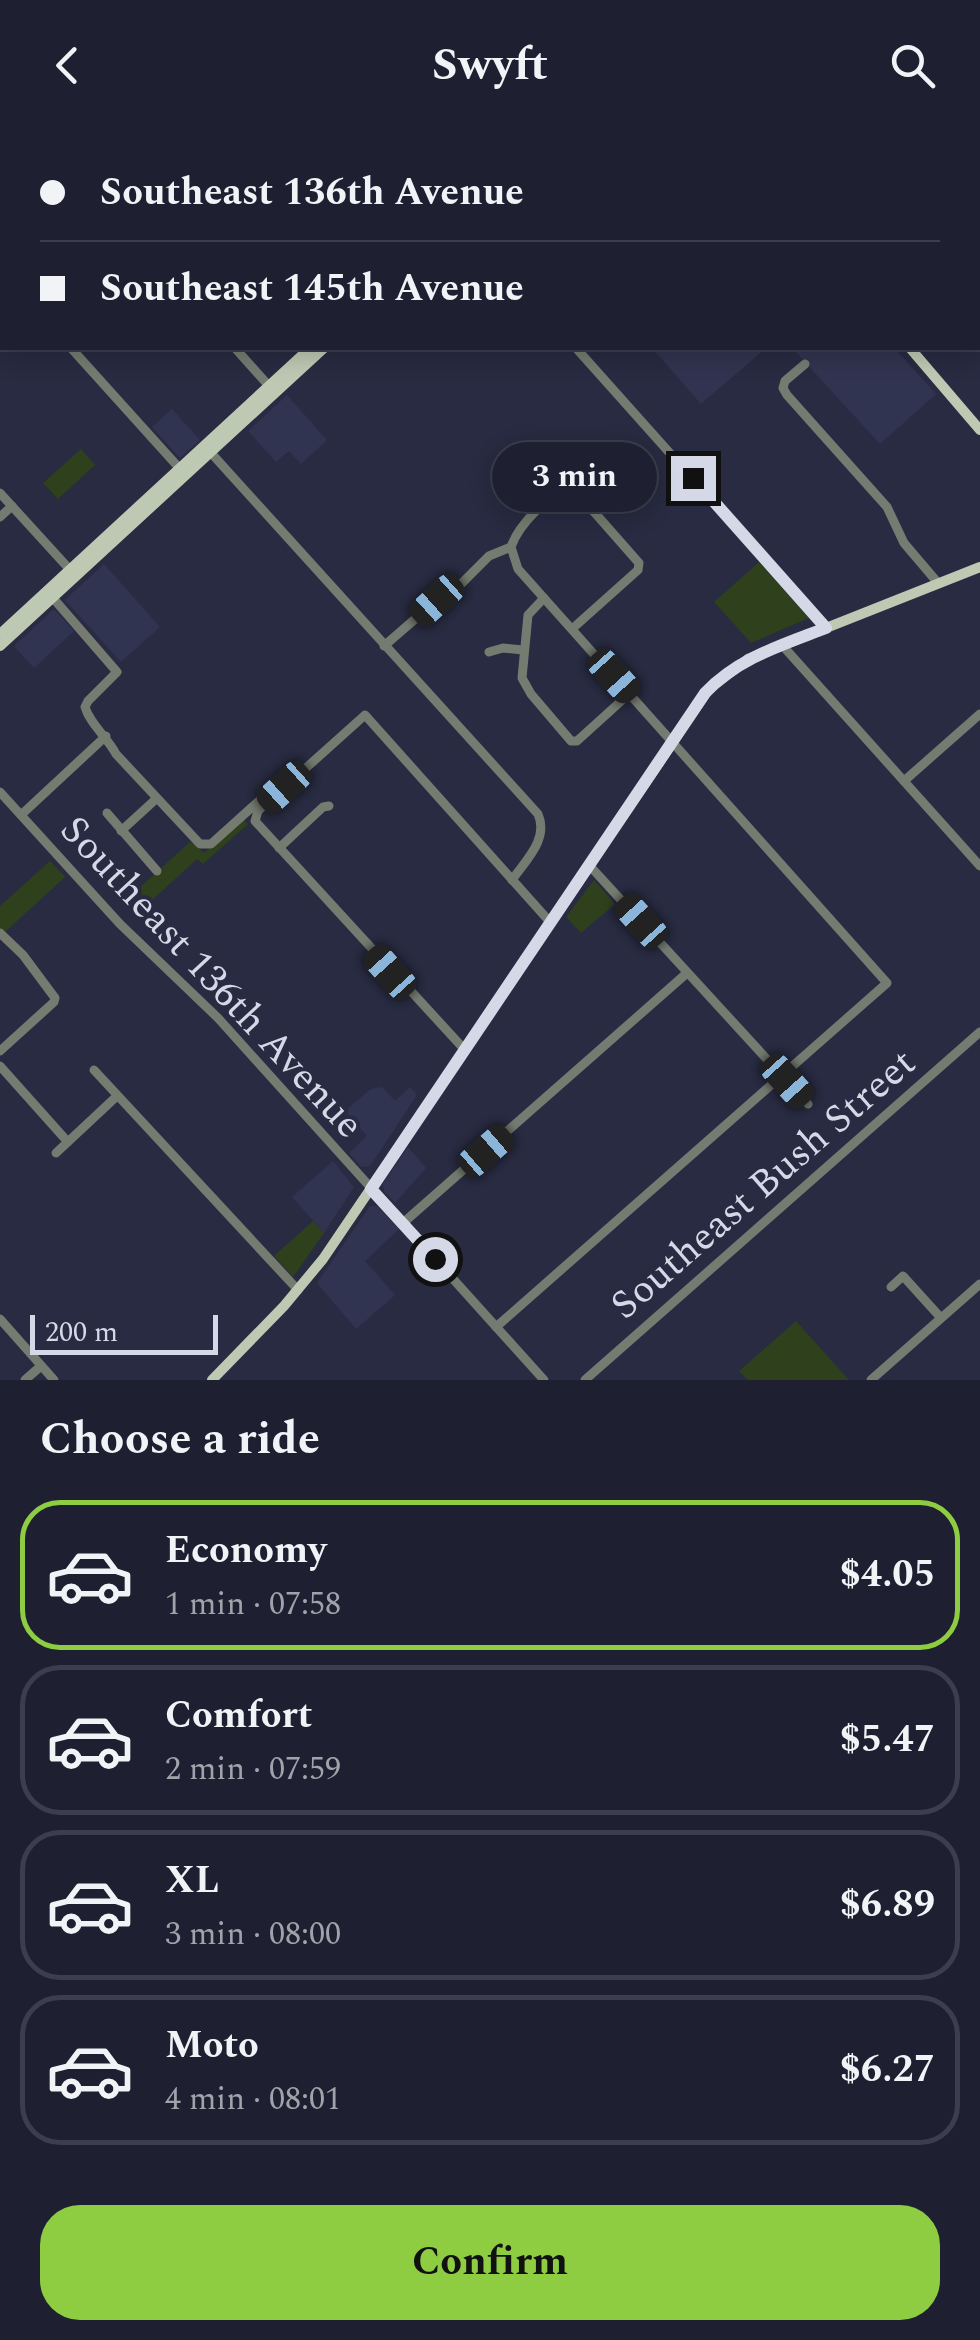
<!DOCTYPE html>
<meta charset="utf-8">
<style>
body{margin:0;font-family:Spectral,serif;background:#2b2d3d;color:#f1f3f6;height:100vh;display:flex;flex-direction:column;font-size:38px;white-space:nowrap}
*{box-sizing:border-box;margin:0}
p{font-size:32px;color:#a1a3ab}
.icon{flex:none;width:55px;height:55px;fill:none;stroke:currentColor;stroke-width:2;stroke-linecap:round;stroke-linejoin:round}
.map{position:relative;height:1250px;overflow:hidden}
.details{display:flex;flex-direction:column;background:#1e2031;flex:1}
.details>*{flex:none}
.hud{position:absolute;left:0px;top:0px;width:980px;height:220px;box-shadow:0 5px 25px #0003,0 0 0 2px #3c3e4d;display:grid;align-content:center;height:220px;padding:0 40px;background:#1e2031}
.scale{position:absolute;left:30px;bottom:25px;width:188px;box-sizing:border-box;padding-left:10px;border:5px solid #d5d8e6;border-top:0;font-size:28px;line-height:35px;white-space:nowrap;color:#d5d8e6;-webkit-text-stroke:8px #282b41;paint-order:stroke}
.end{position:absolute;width:45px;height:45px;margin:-22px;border:12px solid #d5d8e6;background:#111;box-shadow:0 0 0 5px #111}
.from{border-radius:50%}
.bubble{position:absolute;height:70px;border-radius:35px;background:#1e2031;box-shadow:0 5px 25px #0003,0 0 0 2px #3c3e4d;font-size:32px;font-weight:700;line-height:70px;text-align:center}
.car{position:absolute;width:30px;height:60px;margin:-30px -15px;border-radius:12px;box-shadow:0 0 8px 2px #0007;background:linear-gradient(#222 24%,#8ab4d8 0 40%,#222 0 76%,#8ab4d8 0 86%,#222 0)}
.hud b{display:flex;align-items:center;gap:35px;height:95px;font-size:38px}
.hud b+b{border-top:2px solid #3c3e4d}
.hud i{width:25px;height:25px;background:#f1f3f6}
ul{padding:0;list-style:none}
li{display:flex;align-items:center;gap:30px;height:150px;margin:0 20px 15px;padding:0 20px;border:5px solid #3c3e4d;border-radius:40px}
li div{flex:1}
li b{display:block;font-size:38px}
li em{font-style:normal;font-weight:700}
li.active{border-color:#8ecd42}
li>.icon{width:90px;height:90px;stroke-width:1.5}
h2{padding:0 40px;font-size:45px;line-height:120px}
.cta{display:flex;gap:20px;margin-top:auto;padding:20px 40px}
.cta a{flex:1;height:115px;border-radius:40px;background:#8ecd42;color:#111;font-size:40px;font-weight:700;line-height:115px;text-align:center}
header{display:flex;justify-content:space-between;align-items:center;height:130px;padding:0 40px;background:#1e2031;font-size:45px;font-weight:700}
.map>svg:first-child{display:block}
.built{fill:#313450}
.green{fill:#2e401c}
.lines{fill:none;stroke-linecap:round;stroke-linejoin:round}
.minor{stroke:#757b70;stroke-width:9}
.major{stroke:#bdc9b3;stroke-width:10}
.route{stroke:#d5d8e6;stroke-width:12}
.labels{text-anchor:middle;stroke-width:8;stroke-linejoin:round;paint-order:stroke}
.street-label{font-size:40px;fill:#d5d8e6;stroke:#282b41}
</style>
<header><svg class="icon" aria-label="back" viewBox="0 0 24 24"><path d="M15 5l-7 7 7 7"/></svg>Swyft<svg class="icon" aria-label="search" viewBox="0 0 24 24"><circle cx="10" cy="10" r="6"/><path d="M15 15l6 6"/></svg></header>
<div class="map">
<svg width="980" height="1250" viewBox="0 0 980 1250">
<rect width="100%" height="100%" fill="#282b41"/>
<g class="built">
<path d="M652,218H766L701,274Z"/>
<path d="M792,218H894L936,264L880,314Z"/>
<path d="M287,265L327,310L301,334L289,321L276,332L248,301Z"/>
<path d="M172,279L200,310L180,328L152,297Z"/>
<path d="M104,434L160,497L121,532L65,470Z"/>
<path d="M54,479L74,501L34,538L14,516Z"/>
<path d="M382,957L395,971L410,957L417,965L370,1036L361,1037L349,1023L367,1006L345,981L371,959Z"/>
<path d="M408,1017L426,1038L395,1073L384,1061L383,1054Z"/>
<path d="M333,1031L354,1057L324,1103L292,1067Z"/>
<path d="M370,1076H377L399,1099L365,1131L395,1165L356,1199L317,1153Z"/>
</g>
<g class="green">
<path d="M81,319L95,335L58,369L43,353Z"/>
<path d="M759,432L809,488L751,513L714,472Z"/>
<path d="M242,688L248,694L203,734L197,729L149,773L137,760L191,711L204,723Z"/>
<path d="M50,731L65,747L4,803L0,799V776Z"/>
<path d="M594,750L615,774L581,803L566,787Z"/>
<path d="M313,1091L324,1103L293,1147L274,1126Z"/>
<path d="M796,1191L849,1250H748L739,1241Z"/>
</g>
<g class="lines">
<g class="minor">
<path d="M41,0L43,2"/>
<path d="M204,0L206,2"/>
<path d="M366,0L368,2"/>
<path d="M978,78L980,76"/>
<path d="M0,138L2,141"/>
<path d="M71,218L181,340"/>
<path d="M235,218L269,256"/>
<path d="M576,218L826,498"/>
<path d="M805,234L785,251L783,258L787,265L887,377L904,413L938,453"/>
<path d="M212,324L538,684C549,709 526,730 512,750"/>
<path d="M0,363L72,442"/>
<path d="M0,387L12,376"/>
<path d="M461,454L489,426L511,417C518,396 551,360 573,358L639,433L638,440L572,499"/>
<path d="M53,468L117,542L88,571L85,577C90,594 107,607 116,624L200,714H211L298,636"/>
<path d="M544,468L528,485L522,548L531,564L571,611H577L630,563"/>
<path d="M782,515L980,736"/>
<path d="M384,516L437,470"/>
<path d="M489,522L503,518L523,520"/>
<path d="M904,651L980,584"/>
<path d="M0,662L120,794L218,888L544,1250"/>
<path d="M107,683L157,741"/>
<path d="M21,685L106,606"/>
<path d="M121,701L156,669"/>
<path d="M279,718L323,677L329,676"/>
<path d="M589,735L808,974"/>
<path d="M0,803L23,825L55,868L54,872L0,921"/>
<path d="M464,919L255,691L258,681L365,585L550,792"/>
<path d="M0,936L67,1011"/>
<path d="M94,940L298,1160"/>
<path d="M56,1023L117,966"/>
<path d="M403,1093L687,843"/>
<path d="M891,1157L903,1146L941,1188"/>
<path d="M0,1189L54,1250"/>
<path d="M496,1197L887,853L518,439L511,417"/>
<path d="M25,1250L41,1236"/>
<path d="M585,1250L980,902"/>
<path d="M871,1250L980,1154"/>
</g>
<g class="major">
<path d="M714,0L717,2"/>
<path d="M540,2L542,0"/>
<path d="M552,2L555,0"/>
<path d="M910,218L980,300"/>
<path d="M0,504L310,218"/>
<path d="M0,516L324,218"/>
<path d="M212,1250L284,1176L323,1129L709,559L748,529L980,437"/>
</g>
</g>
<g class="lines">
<path class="route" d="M435,1129L371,1059L705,563C738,528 782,515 826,498L693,348"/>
</g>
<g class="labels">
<g class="street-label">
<text transform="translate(213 846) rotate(47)" y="14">Southeast 136th Avenue</text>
<text transform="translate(762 1053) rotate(-41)" y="14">Southeast Bush Street</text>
</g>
</g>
</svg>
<div class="scale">200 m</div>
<i class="end from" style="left:435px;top:1129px"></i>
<i class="end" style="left:693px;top:348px"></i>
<div class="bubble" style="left:492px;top:312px;width:165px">3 min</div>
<i class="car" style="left:437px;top:470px;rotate:228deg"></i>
<i class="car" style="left:614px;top:546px;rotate:138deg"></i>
<i class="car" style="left:284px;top:657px;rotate:228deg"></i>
<i class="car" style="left:641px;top:791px;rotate:318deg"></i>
<i class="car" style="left:390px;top:842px;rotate:318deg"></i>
<i class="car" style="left:787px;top:951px;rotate:138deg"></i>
<i class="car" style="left:486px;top:1021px;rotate:49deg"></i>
<div class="hud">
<b><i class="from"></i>Southeast 136th Avenue</b>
<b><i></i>Southeast 145th Avenue</b>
</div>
</div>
<section class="details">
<h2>Choose a ride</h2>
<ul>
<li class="active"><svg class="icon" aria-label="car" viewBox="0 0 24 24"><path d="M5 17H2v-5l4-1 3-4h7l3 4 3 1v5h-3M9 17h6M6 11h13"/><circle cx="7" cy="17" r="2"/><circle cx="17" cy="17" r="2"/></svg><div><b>Economy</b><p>1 min · 07:58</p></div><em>$4.05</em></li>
<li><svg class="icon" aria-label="car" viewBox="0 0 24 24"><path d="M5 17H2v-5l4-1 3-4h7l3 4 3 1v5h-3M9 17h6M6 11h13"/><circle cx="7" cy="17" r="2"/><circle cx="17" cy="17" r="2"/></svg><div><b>Comfort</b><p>2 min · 07:59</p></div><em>$5.47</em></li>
<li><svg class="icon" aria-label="car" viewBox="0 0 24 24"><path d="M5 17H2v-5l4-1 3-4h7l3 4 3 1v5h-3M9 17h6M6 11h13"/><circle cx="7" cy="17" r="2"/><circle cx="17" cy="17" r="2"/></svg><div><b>XL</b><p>3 min · 08:00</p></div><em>$6.89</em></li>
<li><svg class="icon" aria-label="car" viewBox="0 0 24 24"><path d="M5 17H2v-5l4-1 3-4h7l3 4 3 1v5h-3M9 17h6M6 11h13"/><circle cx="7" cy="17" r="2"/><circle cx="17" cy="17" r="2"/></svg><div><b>Moto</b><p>4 min · 08:01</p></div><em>$6.27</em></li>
</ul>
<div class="cta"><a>Confirm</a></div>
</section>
